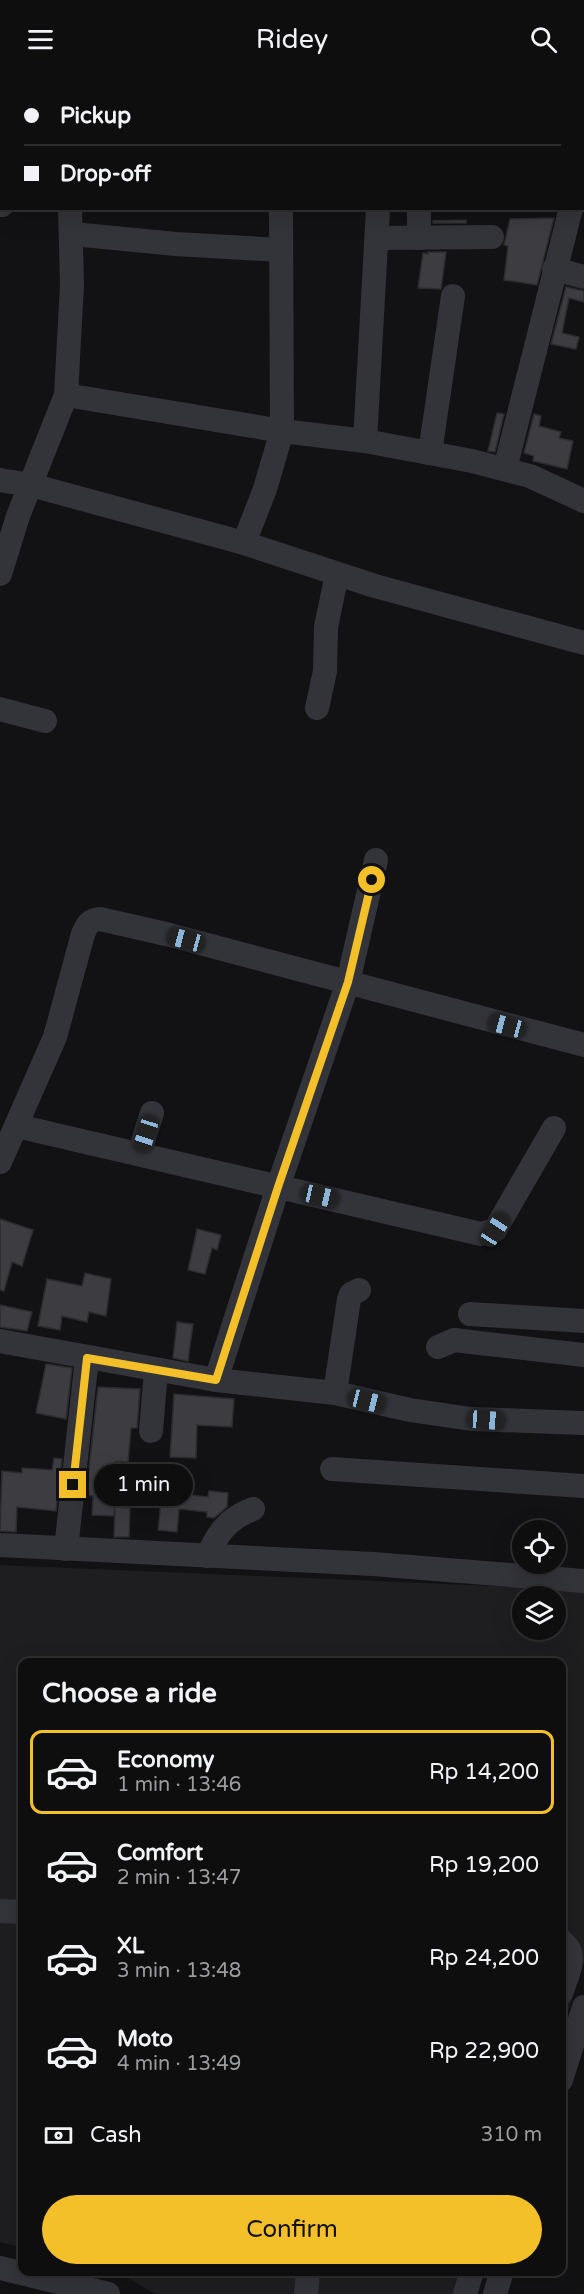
<!DOCTYPE html>
<meta charset="utf-8">
<style>
body{margin:0;font-family:"Varela Round",sans-serif;background:#171718;color:#f1f3f6;height:100vh;display:flex;flex-direction:column;font-size:22px;white-space:nowrap}
*{box-sizing:border-box;margin:0}
p{font-size:20px;color:#9b9c9e}
.icon{flex:none;width:33px;height:33px;fill:none;stroke:currentColor;stroke-width:2;stroke-linecap:round;stroke-linejoin:round}
.map{position:relative;flex:1;overflow:hidden}
.details{position:absolute;left:18px;top:1580px;width:548px;height:618px;display:flex;flex-direction:column;background:#0e0e0f;border-radius:12px;box-shadow:0 6px 24px #0002,0 0 0 2px #2e2e2f}
.details>*{flex:none}
.guide{position:absolute;left:0px;top:0px;width:585px;height:132px;box-shadow:0 6px 24px #0002,0 0 0 2px #2e2e2f;display:grid;align-content:center;height:132px;padding:0 24px;background:#0e0e0f}
.tools{position:absolute;left:512px;top:1442px;display:grid;gap:12px}
.tools a{display:grid;place-items:center;width:54px;height:54px;border-radius:50%;background:#0e0e0f;box-shadow:0 6px 24px #0002,0 0 0 2px #2e2e2f;font-size:30px}
.end{position:absolute;width:27px;height:27px;margin:-14px;border:8px solid #f4c02a;background:#111;box-shadow:0 0 0 3px #111}
.from{border-radius:50%}
.bubble{position:absolute;height:42px;border-radius:21px;background:#0e0e0f;box-shadow:0 6px 24px #0002,0 0 0 2px #2e2e2f;font-size:20px;font-weight:600;line-height:42px;text-align:center}
.car{position:absolute;width:18px;height:36px;margin:-18px -9px;border-radius:8px;box-shadow:0 0 4px 2px #0007;background:linear-gradient(#222 24%,#8ab4d8 0 40%,#222 0 76%,#8ab4d8 0 86%,#222 0)}
.guide b{display:flex;align-items:center;gap:21px;height:57px;font-size:22px}
.guide b+b{border-top:2px solid #2e2e2f}
.guide i{width:15px;height:15px;background:#f1f3f6}
ul{padding:0;list-style:none}
li{display:flex;align-items:center;gap:18px;height:84px;margin:0 12px 9px;padding:0 12px;border:3px solid transparent;border-radius:12px}
li div{flex:1}
li b{display:block;font-size:22px}
li em{font-style:normal;font-weight:600}
li.current{border-color:#f4c02a}
li>.icon{width:54px;height:54px;stroke-width:1.5}
h2{padding:0 24px;font-size:27px;line-height:72px}
.pay{display:flex;align-items:center;gap:15px;height:66px;padding:0 24px;font-size:22px}
.pay p{margin-inline-start:auto}
.button{display:flex;gap:12px;margin-top:auto;padding:12px 24px}
.button a{flex:1;height:69px;border-radius:36px;background:#f4c02a;color:#111;font-size:24px;font-weight:600;line-height:69px;text-align:center}
header{display:flex;justify-content:space-between;align-items:center;height:78px;padding:0 24px;background:#0e0e0f;font-size:27px;font-weight:600}
.map>svg:first-child{display:block}
.built{fill:#1e1e21;fill-rule:evenodd}
.building{fill:#3c3c41;stroke:#2c2c30;stroke-width:1.5}
.lines{fill:none;stroke-linecap:round;stroke-linejoin:round}
.minor{stroke:#333439;stroke-width:24}
.route{stroke:#f4c02a;stroke-width:8}
</style>
<header><svg class="icon" aria-label="menu" viewBox="0 0 24 24"><path d="M4 6h16M4 12h16M4 18h16"/></svg>Ridey<svg class="icon" aria-label="search" viewBox="0 0 24 24"><circle cx="10" cy="10" r="6"/><path d="M15 15l6 6"/></svg></header>
<div class="map">
<svg width="584" height="2216" viewBox="0 0 584 2216">
<rect width="100%" height="100%" fill="#121214"/>
<g class="built">
<path d="M0,1487L584,1512V1884L561,1956V1584H22V2170L0,2164ZM522,1518H555V1551H522Z"/>
<path d="M116,2193H485L478,2216H155Z"/>
</g>
<g class="building">
<path d="M554,140L537,207L504,202L508,168L504,167L510,141Z"/>
<path d="M466,142V145H433V143Z"/>
<path d="M428,174H446L441,211L418,210L423,175L428,176Z"/>
<path d="M566,209L584,213V224L569,220L562,255L579,259L576,271L551,266Z"/>
<path d="M497,335L504,336L495,374L488,373Z"/>
<path d="M534,336L541,338L539,348L561,354L559,360L573,363L567,391L533,383L534,378L524,375Z"/>
<path d="M0,1141L33,1152L22,1188L12,1184L4,1213L0,1212Z"/>
<path d="M197,1151L221,1157L217,1172L212,1170L205,1196L188,1192Z"/>
<path d="M85,1195L111,1201L106,1238L89,1234L87,1244L62,1238L60,1252L38,1248L47,1201L82,1208Z"/>
<path d="M0,1227L32,1234L27,1253L0,1249Z"/>
<path d="M177,1244L193,1246L188,1283L173,1280Z"/>
<path d="M46,1286L72,1290L66,1341L36,1335Z"/>
<path d="M98,1309L140,1311L137,1350H131L128,1384L116,1383L112,1424H115L114,1438L92,1437L93,1418L86,1417Z"/>
<path d="M174,1316L234,1321L232,1349L197,1347L196,1380L170,1379Z"/>
<path d="M54,1380L62,1381L56,1433L17,1429L16,1454L0,1453L2,1393L22,1395V1390L52,1392Z"/>
<path d="M209,1413L228,1415L227,1429L214,1440L207,1439V1434L179,1431L177,1454L158,1452L162,1414L208,1419Z"/>
<path d="M115,1429L130,1430L129,1459H114Z"/>
</g>
<g class="lines">
<g class="minor">
<path d="M280,0V2"/>
<path d="M584,86V84"/>
<path d="M0,127H2"/>
<path d="M419,130V160"/>
<path d="M73,156L176,166L280,172"/>
<path d="M378,160L492,159"/>
<path d="M554,191L584,199"/>
<path d="M66,317L282,353L365,363L472,383L530,398L584,423"/>
<path d="M365,363L378,130"/>
<path d="M430,375L453,218"/>
<path d="M505,391L571,130"/>
<path d="M0,402L31,407L244,465L375,508L584,565"/>
<path d="M244,465L265,411L282,353L281,130"/>
<path d="M0,496L18,438L66,317L72,207L70,130"/>
<path d="M317,630L325,593L326,549L337,496"/>
<path d="M0,631L45,643"/>
<path d="M17,1048L481,1156L495,1152L554,1050"/>
<path d="M139,1076L152,1035"/>
<path d="M0,1084L55,959L83,856C87,847 89,842 100,841L166,856L584,967"/>
<path d="M470,1236L584,1243"/>
<path d="M0,1263L216,1302L278,1109L348,904L376,782"/>
<path d="M438,1269L454,1262L584,1277"/>
<path d="M216,1302L335,1315L410,1332L471,1341L584,1345"/>
<path d="M335,1315L349,1221L351,1216L359,1212"/>
<path d="M151,1353L156,1292"/>
<path d="M332,1391L584,1408"/>
<path d="M0,1467L373,1486L584,1503"/>
<path d="M66,1471L87,1280"/>
<path d="M208,1478C217,1455 229,1440 253,1431"/>
<path d="M0,1833L22,1834"/>
<path d="M561,1863C580,1876 567,1897 561,1915"/>
<path d="M561,2002L584,1929"/>
<path d="M0,2190L108,2216"/>
<path d="M306,2216L308,2193"/>
<path d="M465,2216L472,2193"/>
<path d="M495,2216L502,2193"/>
</g>
</g>
<g class="lines">
<path class="route" d="M73,1407L87,1280L216,1302L278,1109L348,904L372,802"/>
</g>
</svg>
<div class="tools">
<a><svg class="icon" aria-label="locate" viewBox="0 0 24 24"><circle cx="12" cy="12" r="6"/><path d="M12 2v4M12 18v4M2 12h4M18 12h4"/></svg></a>
<a><svg class="icon" aria-label="layers" viewBox="0 0 24 24"><path d="M12 4l9 5-9 5-9-5zM3 14l9 5 9-5"/></svg></a>
</div>
<i class="end from" style="left:372px;top:802px"></i>
<i class="end" style="left:73px;top:1407px"></i>
<div class="bubble" style="left:94px;top:1386px;width:99px">1 min</div>
<i class="car" style="left:186px;top:862px;rotate:285deg"></i>
<i class="car" style="left:507px;top:948px;rotate:285deg"></i>
<i class="car" style="left:146px;top:1056px;rotate:198deg"></i>
<i class="car" style="left:320px;top:1118px;rotate:103deg"></i>
<i class="car" style="left:495px;top:1152px;rotate:33deg"></i>
<i class="car" style="left:367px;top:1323px;rotate:104deg"></i>
<i class="car" style="left:486px;top:1342px;rotate:94deg"></i>
<div class="guide">
<b><i class="from"></i>Pickup</b>
<b><i></i>Drop-off</b>
</div>
<section class="details">
<h2>Choose a ride</h2>
<ul>
<li class="current"><svg class="icon" aria-label="car" viewBox="0 0 24 24"><path d="M5 17H2v-5l4-1 3-4h7l3 4 3 1v5h-3M9 17h6M6 11h13"/><circle cx="7" cy="17" r="2"/><circle cx="17" cy="17" r="2"/></svg><div><b>Economy</b><p>1 min · 13:46</p></div><em>Rp 14,200</em></li>
<li><svg class="icon" aria-label="car" viewBox="0 0 24 24"><path d="M5 17H2v-5l4-1 3-4h7l3 4 3 1v5h-3M9 17h6M6 11h13"/><circle cx="7" cy="17" r="2"/><circle cx="17" cy="17" r="2"/></svg><div><b>Comfort</b><p>2 min · 13:47</p></div><em>Rp 19,200</em></li>
<li><svg class="icon" aria-label="car" viewBox="0 0 24 24"><path d="M5 17H2v-5l4-1 3-4h7l3 4 3 1v5h-3M9 17h6M6 11h13"/><circle cx="7" cy="17" r="2"/><circle cx="17" cy="17" r="2"/></svg><div><b>XL</b><p>3 min · 13:48</p></div><em>Rp 24,200</em></li>
<li><svg class="icon" aria-label="car" viewBox="0 0 24 24"><path d="M5 17H2v-5l4-1 3-4h7l3 4 3 1v5h-3M9 17h6M6 11h13"/><circle cx="7" cy="17" r="2"/><circle cx="17" cy="17" r="2"/></svg><div><b>Moto</b><p>4 min · 13:49</p></div><em>Rp 22,900</em></li>
</ul>
<div class="pay"><svg class="icon" aria-label="cash" viewBox="0 0 24 24"><path d="M3 7h18v10H3z"/><circle cx="12" cy="12" r="2"/></svg>Cash<p>310 m</p></div>
<div class="button"><a>Confirm</a></div>
</section>
</div>
